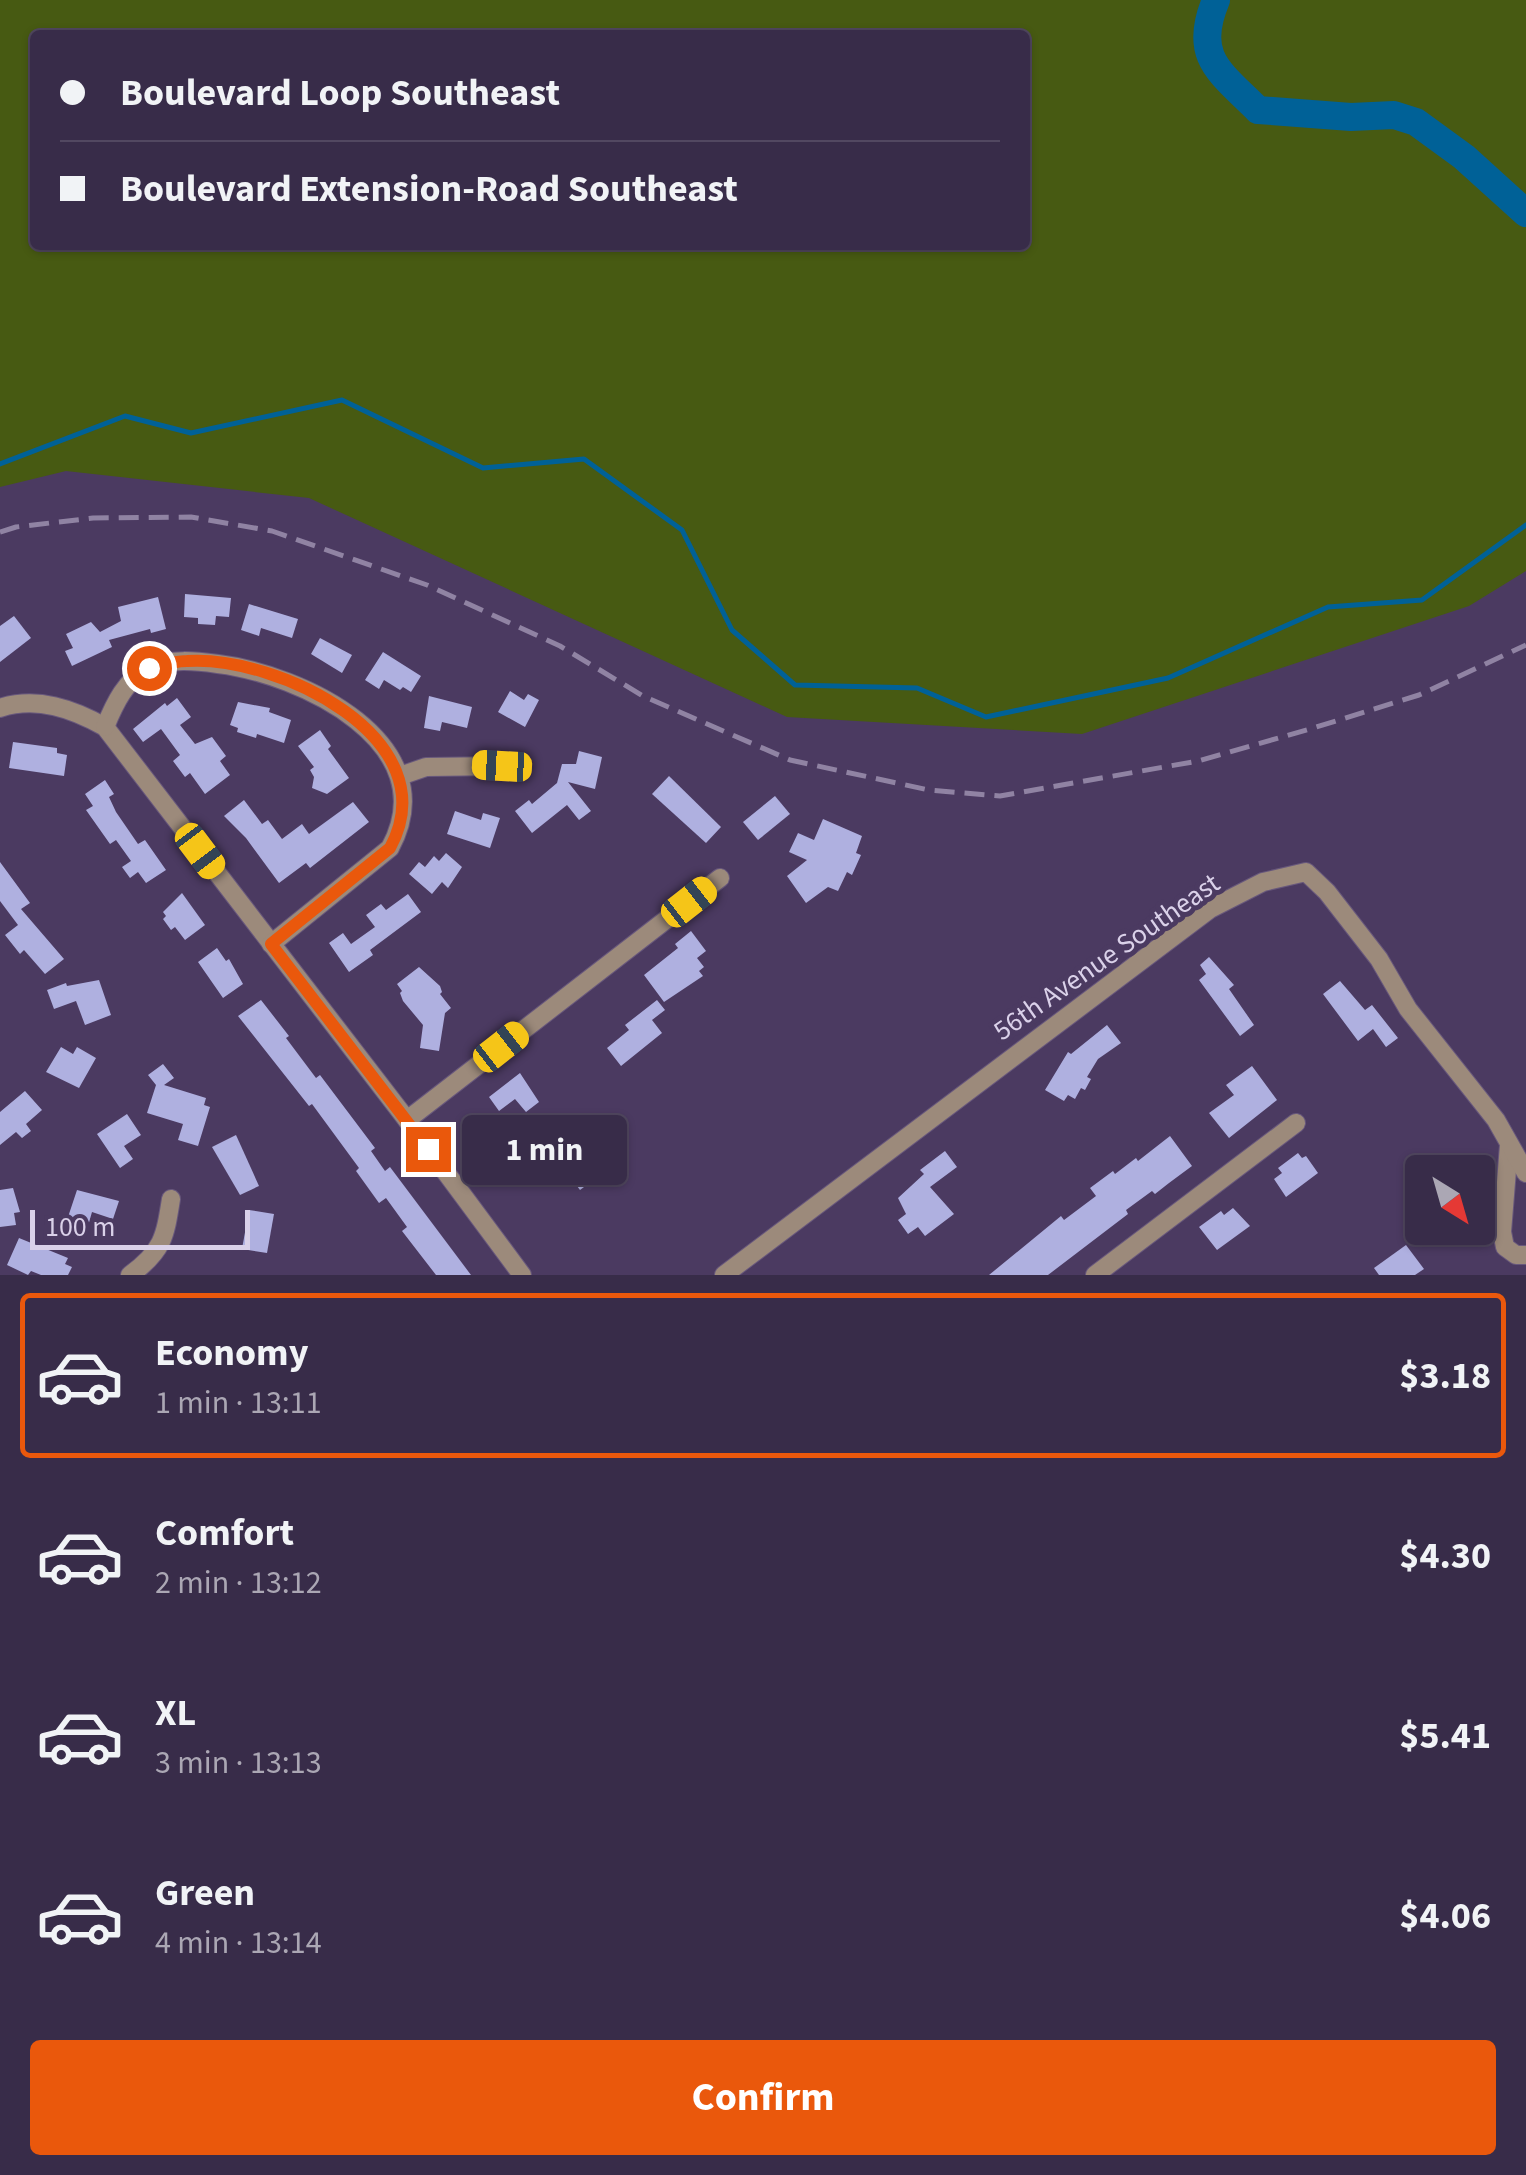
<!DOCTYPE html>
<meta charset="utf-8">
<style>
body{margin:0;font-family:"Source Sans 3",sans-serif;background:#3f3450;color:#f1f3f6;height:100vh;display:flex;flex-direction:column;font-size:38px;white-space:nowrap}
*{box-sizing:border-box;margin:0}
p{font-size:32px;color:#aba7b4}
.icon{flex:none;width:55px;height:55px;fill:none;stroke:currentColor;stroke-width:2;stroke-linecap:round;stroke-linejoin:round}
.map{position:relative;height:1275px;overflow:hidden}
.sheet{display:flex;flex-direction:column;background:#382c49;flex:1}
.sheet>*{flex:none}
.guide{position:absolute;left:30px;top:30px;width:1000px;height:220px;border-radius:10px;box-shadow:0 2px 8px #0004,0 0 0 2px #524861;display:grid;align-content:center;height:220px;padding:0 30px;background:#382c49}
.needle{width:65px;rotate:143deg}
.tools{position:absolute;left:1405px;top:1155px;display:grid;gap:20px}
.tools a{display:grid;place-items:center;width:90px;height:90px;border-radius:10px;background:#382c49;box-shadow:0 2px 8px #0004,0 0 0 2px #524861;font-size:50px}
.scale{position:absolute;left:30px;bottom:25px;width:220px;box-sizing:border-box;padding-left:10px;border:5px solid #dad1e9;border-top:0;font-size:28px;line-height:35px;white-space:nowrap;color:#dad1e9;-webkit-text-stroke:8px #4b3a61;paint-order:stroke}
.end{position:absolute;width:45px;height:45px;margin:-22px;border:12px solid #ea580c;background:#fff;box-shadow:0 0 0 5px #fff}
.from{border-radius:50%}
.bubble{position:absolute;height:70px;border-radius:10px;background:#382c49;box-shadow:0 2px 8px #0004,0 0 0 2px #524861;font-size:32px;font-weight:700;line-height:70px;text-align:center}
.car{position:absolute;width:30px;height:60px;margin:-30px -15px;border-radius:12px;box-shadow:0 0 8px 2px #0007;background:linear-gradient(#f5c518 24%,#345 0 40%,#f5c518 0 76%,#345 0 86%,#f5c518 0)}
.guide b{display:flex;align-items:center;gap:35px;height:95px;font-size:38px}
.guide b+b{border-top:2px solid #524861}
.guide i{width:25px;height:25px;background:#f1f3f6}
ul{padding:18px 0 0;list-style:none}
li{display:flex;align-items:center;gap:30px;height:165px;margin:0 20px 15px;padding:0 10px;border:5px solid transparent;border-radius:10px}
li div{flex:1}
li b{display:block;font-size:38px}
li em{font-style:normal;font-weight:700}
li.current{border-color:#ea580c}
li>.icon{width:90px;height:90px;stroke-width:1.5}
.cta{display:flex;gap:20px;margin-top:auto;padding:20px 30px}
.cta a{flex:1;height:115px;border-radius:10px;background:#ea580c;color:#fff;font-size:40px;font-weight:700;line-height:115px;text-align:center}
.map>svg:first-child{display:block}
.green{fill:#475a12;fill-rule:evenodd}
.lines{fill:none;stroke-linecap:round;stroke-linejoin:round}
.stream{stroke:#006197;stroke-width:5}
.river{stroke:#006197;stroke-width:28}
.building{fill:#afb0e0}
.minor-casing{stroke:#68587c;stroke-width:20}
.minor{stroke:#9c8a7b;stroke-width:18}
.rail{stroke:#9083a3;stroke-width:5;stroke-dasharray:20 10;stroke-linecap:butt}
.route{stroke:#ea580c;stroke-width:12}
.labels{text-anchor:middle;stroke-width:10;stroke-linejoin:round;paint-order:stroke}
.street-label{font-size:28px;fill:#dad1e9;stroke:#4b3a61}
</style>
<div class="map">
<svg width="1526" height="1275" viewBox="0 0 1526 1275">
<rect width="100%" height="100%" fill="#4b3a61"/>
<path class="green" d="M0,0H1526V571L1469,606L1082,734L787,717L309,498L66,471L0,487ZM35,35H1025V245H35Z"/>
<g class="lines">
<path class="stream" d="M0,464L125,416L191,433L342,400L483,468L584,459L682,530L732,630L795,685L917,688L986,717L1168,678L1328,607L1422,600L1526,525"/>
<path class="river" d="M1216,0C1192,57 1220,72 1258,110L1351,117L1394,115L1416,122L1464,157L1526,213"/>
</g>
<g class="building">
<path d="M185,594L231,598L229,617L216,616L215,625L198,624V618L184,617Z"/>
<path d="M158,597L166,629L151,633L150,629L109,640L112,647L72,666L65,651L73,648L66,634L91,622L100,632L121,621L118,607Z"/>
<path d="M249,604L298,619L292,638L261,628L259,636L241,630Z"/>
<path d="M14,616L31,638L0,662V626Z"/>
<path d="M320,638L352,655L342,673L311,654Z"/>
<path d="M383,652L421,676L411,692L403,687L400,690L384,680L379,689L365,680Z"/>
<path d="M510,691L524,700L528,694L539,700L525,727L498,712Z"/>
<path d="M429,696L472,707L467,728L442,722L440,731L424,728Z"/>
<path d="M177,698L191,717L180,725L195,744L212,737L226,756L220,761L230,775L205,794L190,773L185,777L173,761L180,755L161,729L143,742L133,729L165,703L167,706Z"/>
<path d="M238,702L270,708L269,712L291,720L284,743L257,734L256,738L237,732L238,728L230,725Z"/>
<path d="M320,730L331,746L328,749L349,778L327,794L312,788L314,777L310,770L314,767L298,746Z"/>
<path d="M13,742L57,748V753L67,755L64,776L9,768Z"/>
<path d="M579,751L602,757L595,789L568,782L591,811L579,820L567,805L532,833L515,811L529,800L532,804L557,783L562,764H576Z"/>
<path d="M669,776L721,827L706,843L652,794Z"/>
<path d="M105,780L114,794L109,797L116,812L138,844L145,840L166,870L146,883L138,872L130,878L122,867L131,861L116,840L110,844L86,810L93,806L85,794Z"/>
<path d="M775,796L790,814L758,840L743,822Z"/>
<path d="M244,800L262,824L268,820L282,839L302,824L309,834L353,802L369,822L310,868L306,863L279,883L246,838L224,816Z"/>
<path d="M455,811L481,820L483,813L500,818L490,848L447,834Z"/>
<path d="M823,819L862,836L856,853L861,855L852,875L847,872L838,891L828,887L806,903L787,876L807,860L789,852L798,833L814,840Z"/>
<path d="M446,853L462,867L448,888L442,882L432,894L409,874L419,862L425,867L434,856L439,861Z"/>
<path d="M0,862L30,903L21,909L64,959L45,974L24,950L20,954L5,935L18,925L0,901Z"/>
<path d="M182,893L205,925L185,940L175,927L171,930L163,919L166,916L163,912Z"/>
<path d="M408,894L421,912L370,950L373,955L349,972L329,943L343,933L351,944L375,927L366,915L381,904L386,910Z"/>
<path d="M691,931L706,951L697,958L704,967L699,971L703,976L664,1002L644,975L678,948L675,944Z"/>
<path d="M217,948L226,961L229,959L243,984L223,998L198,962Z"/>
<path d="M1209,957L1234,985L1229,989L1254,1025L1240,1036L1199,980L1206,974L1200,965Z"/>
<path d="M419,967L440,986L442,992L440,994L451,1008L445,1013L439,1051L420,1048L423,1025L403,1001L400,993L402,991L397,984Z"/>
<path d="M99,980L111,1015L85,1025L76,1001L54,1009L47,990L66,983L67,986Z"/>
<path d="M1340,981L1365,1010L1372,1005L1398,1038L1386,1047L1373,1029L1358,1041L1323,994Z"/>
<path d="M261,1000L289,1036L286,1038L316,1078L320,1075L375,1148L371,1151L385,1171L390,1167L471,1275H436L402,1231L407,1227L386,1198L379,1203L356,1171L359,1168L312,1104L309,1106L238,1016Z"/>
<path d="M657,1000L665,1010L652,1020L662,1033L621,1066L607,1048L629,1030L625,1025Z"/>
<path d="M1107,1025L1121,1043L1098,1059L1087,1077L1091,1079L1085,1090L1081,1088L1075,1099L1068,1095L1064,1101L1045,1090L1068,1052L1071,1054Z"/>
<path d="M61,1047L73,1054L77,1047L96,1058L79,1088L46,1072Z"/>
<path d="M163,1064L174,1078L164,1085L206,1098L204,1105L210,1107L198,1146L178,1140L183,1124L147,1113L156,1085L148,1075Z"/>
<path d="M1252,1066L1277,1100L1229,1138L1209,1113L1234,1095L1226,1085Z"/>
<path d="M520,1073L539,1102L526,1112L515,1099L499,1111L489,1097Z"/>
<path d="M25,1091L42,1110L26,1124L31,1131L22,1138L16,1132L0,1145V1112Z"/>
<path d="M127,1114L141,1135L124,1146L133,1159L120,1168L97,1134Z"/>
<path d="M236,1135L259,1186L240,1195L212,1147Z"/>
<path d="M577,1136L604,1172L580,1190L553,1154Z"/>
<path d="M1170,1136L1192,1166L1169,1183L1155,1194L1152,1191L1126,1210L1128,1214L1048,1275H989L1061,1216L1064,1220L1096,1196L1090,1188L1113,1171L1115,1174L1136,1158L1138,1161Z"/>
<path d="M945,1151L957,1167L930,1187L954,1214L925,1236L918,1227L908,1234L898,1220L906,1214L898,1198L924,1174L920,1170Z"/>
<path d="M1298,1153L1302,1158L1306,1156L1318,1173L1286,1197L1274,1179L1282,1173L1278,1168Z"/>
<path d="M13,1188L20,1212L14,1213L16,1225L0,1227V1190Z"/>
<path d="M77,1190L119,1201L113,1219L92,1212L86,1233L65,1226Z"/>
<path d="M1233,1208L1250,1226L1217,1250L1199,1227L1221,1211L1224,1215Z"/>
<path d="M249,1210L274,1214L267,1253L242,1249Z"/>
<path d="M19,1238L68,1258L65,1264L72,1267L68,1275H41L31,1271L28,1275L7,1265Z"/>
<path d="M1406,1245L1424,1269L1415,1275H1379L1374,1268Z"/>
</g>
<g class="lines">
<g class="minor-casing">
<g id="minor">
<path d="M0,708C37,696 73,709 105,727L407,1120L522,1275"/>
<path d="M105,727C114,705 126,678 150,668C170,658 196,661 218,664C301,674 447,743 390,848L271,944"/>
<path d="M400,776L426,767L502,766"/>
<path d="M407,1120L720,878"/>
<path d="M1509,1145L1502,1232L1505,1247L1516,1255H1526"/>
<path d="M130,1275C163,1251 165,1237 171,1199"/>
<path d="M724,1275L1210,909L1263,882L1306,872L1327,892L1379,959L1408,1009L1496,1120L1526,1173"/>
<path d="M1095,1275L1296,1123"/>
</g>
</g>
<use href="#minor" class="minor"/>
<path class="rail" d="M0,532L16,527L93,518L191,517L272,531L427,585L560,646L643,696L790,760L929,790L1000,796L1198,761L1310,729L1419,695L1526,645"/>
</g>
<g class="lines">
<path class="route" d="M149,668C161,665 175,661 187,661C276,655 450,738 390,848L271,944L428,1149"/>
</g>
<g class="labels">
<g class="street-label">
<text transform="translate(1106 956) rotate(-35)" y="10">56th Avenue Southeast</text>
</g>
</g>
</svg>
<div class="tools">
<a><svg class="needle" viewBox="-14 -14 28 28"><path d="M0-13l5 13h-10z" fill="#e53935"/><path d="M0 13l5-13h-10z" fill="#aba7b4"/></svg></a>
</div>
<div class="scale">100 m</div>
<i class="end from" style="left:149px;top:668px"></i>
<i class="end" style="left:428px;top:1149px"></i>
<div class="bubble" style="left:462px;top:1115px;width:165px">1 min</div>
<i class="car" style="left:502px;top:766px;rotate:273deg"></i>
<i class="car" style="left:200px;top:851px;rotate:143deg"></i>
<i class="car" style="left:689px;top:902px;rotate:52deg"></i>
<i class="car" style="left:501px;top:1047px;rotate:52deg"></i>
<div class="guide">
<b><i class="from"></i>Boulevard Loop Southeast</b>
<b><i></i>Boulevard Extension-Road Southeast</b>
</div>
</div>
<section class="sheet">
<ul>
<li class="current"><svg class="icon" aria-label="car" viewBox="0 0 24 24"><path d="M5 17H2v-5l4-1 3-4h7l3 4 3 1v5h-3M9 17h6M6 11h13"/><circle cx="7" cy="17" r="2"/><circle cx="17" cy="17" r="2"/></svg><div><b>Economy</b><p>1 min · 13:11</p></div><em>$3.18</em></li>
<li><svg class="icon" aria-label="car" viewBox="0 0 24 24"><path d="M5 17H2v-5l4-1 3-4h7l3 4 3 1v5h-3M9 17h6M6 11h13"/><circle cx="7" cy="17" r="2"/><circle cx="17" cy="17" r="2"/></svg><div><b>Comfort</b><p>2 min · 13:12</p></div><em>$4.30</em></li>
<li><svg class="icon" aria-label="car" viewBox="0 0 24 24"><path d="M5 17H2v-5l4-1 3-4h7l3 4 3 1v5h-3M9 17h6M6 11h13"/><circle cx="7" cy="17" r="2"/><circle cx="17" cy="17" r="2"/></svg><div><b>XL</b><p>3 min · 13:13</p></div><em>$5.41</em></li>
<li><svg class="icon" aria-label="car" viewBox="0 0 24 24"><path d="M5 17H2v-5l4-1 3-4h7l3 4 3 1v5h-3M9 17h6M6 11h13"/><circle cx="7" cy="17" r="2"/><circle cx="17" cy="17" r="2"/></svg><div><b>Green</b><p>4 min · 13:14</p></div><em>$4.06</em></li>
</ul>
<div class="cta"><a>Confirm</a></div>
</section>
